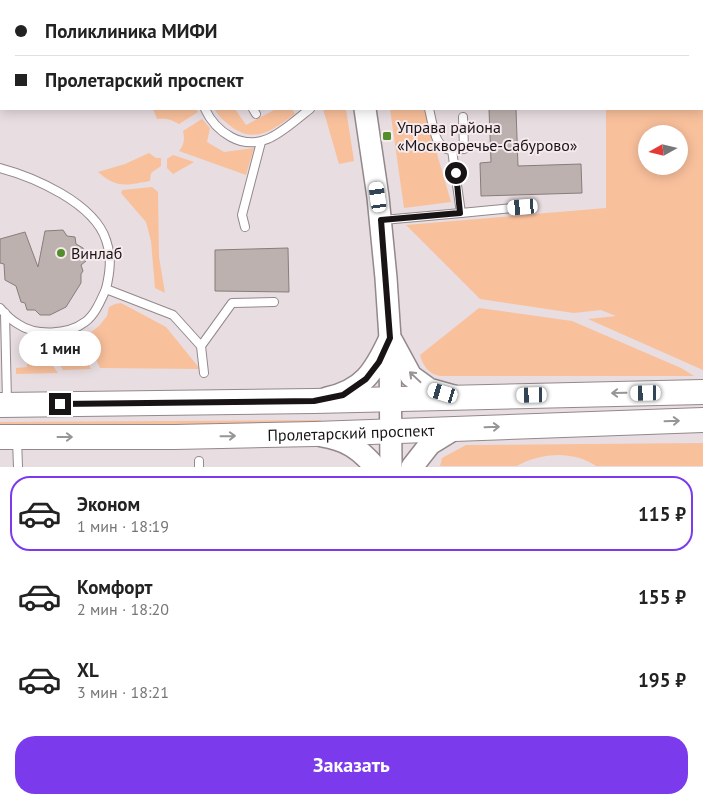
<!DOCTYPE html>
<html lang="ru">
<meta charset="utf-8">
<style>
body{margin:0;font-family:"PT Sans",sans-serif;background:#f6f6f6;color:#222;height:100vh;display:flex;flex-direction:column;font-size:19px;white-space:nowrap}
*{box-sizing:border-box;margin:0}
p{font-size:16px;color:#767676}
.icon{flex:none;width:28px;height:28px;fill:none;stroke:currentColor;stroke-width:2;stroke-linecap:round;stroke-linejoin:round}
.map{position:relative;height:467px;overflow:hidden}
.side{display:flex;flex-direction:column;background:#fff;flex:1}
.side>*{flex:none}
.hud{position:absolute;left:0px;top:0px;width:704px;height:110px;box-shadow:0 2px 12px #0003;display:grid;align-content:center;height:110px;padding:0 15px;background:#fff}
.needle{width:32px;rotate:262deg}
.buttons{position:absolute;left:638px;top:125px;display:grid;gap:10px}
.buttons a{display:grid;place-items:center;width:50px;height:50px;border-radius:50%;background:#fff;box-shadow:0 2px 12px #0003;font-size:25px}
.end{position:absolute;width:22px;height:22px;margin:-11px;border:6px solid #181416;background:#fff;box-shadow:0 0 0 2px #fff}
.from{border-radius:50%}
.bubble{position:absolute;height:35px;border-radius:18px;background:#fff;box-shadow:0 2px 12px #0003;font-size:16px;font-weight:600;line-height:35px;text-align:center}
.car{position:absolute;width:15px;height:30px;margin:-15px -8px;border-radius:6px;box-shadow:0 0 4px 1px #0007;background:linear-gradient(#fff 24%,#345 0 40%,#fff 0 76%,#345 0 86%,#fff 0)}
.hud b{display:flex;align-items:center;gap:18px;height:48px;font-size:19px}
.hud b+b{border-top:1px solid #e0e0e0}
.hud i{width:12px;height:12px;background:#222}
ul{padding:9px 0 0;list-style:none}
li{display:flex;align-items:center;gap:15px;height:75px;margin:0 10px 8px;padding:0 5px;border:2px solid transparent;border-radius:20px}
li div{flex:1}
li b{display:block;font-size:19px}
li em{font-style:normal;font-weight:600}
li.current{border-color:#7c3aed}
li>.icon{width:45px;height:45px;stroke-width:1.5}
.action{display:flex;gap:10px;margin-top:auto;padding:10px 15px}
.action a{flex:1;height:58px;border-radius:20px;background:#7c3aed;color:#fff;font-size:20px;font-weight:600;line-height:58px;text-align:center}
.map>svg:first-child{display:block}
.green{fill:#f9c09c;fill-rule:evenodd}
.building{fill:#bcb1af;stroke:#887d7c}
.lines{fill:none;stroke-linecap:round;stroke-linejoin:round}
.lane-casing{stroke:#93888b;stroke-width:10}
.secondary-casing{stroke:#93888b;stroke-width:24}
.primary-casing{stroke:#93888b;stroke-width:26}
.lane{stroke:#fff;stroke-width:8}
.secondary{stroke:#fff;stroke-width:21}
.primary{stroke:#fff;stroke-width:24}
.oneway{stroke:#979596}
.route{stroke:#181416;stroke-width:6}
.poi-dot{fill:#538e2d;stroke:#f6eaed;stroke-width:2}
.labels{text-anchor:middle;stroke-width:4;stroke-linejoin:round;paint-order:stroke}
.poi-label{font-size:16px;fill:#181416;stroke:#f6eaed;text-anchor:start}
.street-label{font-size:16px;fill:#181416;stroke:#f6eaed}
</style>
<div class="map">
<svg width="703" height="467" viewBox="0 0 703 467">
<rect width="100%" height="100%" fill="#e8dde0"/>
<g class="green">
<path d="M607,0H703V370L588,319L616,316L601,310L574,313L480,299L406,225L606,208V109H702V1ZM646,134H679V166H646Z"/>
<path d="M153,109H196L198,112L179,124C171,119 166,118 157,119Z"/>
<path d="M215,109H235L246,125L276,109H292L295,114C272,130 254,146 228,124C222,119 218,116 215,109Z"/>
<path d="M323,109H346L354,161L339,164Z"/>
<path d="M390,109H424L451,202L404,208Z"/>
<path d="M202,119L210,128L207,142L224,152L254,148L246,175L179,151C184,145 185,139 183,131Z"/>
<path d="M149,153L156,158H161V166L151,173L150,181C127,185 117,189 98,172L125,164Z"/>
<path d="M173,155L194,162L173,174L167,168V159Z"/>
<path d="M152,187L158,192L159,257L165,293L155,288L151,241L146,222L121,193L122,190Z"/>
<path d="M121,303L166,327L200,369L100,368L85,337L99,326L107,316L109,307L115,304Z"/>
<path d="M479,308L572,321L681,368L694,376H440C429,374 423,366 420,355Z"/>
<path d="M73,334L91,369L63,370L40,336Z"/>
<path d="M32,335L58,373L16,374V368L27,367V336Z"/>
<path d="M321,420L322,426L0,428V422Z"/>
<path d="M703,443V466H596C572,450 540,453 517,466H440L442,458L466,445Z"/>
</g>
<g class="building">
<path d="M489,109H516L518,166L581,164L582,193L481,196L480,163L491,162Z"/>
<path d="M63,230L67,236L75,237L76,244L83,248L86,261L81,265L83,271L81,274V283L66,307L50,315H40L35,310H27L25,303L21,302L16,286L5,280L4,264L0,263V239L25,232L38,267L45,231Z"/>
<path d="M288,248L289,292L215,291V250Z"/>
</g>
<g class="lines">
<g class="lane-casing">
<g id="lane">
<path d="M29,0V1"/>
<path d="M237,0V1"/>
<path d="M551,0V1"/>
<path d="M205,109C211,122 220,131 231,137C263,154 286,127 310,109"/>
<path d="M253,109L256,114"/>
<path d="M429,109C433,123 434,150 452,150L461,213L523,207"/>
<path d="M452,150L464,149L463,117"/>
<path d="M0,168C34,177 94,203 106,240C112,257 110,272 106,289"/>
<path d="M383,220L461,213"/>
<path d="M245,227L242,215L261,142"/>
<path d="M0,308C5,314 11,320 18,324C35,336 68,335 85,322C95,315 101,300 106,289L173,315L201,346L204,373"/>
<path d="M5,313L7,402"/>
<path d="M201,346L232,303L274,302"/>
<path d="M17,439L18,467"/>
<path d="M199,461V467"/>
</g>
</g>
<g class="secondary-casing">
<g id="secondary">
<path d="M299,0L300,1"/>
<path d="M365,109L378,197L386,278L390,338L391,467"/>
<path d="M392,341L411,376L429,389L454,396"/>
<path d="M327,398C363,390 374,372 389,340"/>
<path d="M322,436C346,440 359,448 375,467"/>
<path d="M412,467L430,444L456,428"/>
</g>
</g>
<g class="primary-casing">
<g id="primary">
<path d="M0,405L314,401L703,392"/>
<path id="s1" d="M0,437H175L315,434L703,420"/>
</g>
</g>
<use href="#lane" class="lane"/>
<use href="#secondary" class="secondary"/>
<use href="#primary" class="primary"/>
</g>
<defs><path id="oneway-shaft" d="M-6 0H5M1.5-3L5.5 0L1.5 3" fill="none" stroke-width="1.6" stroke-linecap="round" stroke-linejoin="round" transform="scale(1.25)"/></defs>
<g class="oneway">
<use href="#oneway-shaft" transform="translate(415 377) rotate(-137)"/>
<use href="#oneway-shaft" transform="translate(619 393) rotate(179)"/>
<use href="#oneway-shaft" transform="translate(672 421) rotate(-2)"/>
<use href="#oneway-shaft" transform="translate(492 427) rotate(-2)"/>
<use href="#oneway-shaft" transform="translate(228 436) rotate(-1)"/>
<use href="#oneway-shaft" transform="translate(65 437)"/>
</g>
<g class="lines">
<path class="route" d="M60,404L314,401L343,395L366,379L379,362L390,338L381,220L460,213L456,173"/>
</g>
<g class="poi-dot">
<rect x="382" y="131" width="10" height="10" rx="2.5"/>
<circle cx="61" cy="253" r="5"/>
</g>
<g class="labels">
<g class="poi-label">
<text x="397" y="133">Управа района<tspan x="397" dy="18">«Москворечье-Сабурово»</tspan></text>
<text x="71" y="259">Винлаб</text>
</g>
<g class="street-label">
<text dy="6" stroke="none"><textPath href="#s1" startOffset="351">Пролетарский проспект</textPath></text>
</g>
</g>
</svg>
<div class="buttons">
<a><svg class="needle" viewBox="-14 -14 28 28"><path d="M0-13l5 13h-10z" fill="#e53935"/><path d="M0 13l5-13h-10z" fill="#767676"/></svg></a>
</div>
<i class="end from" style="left:456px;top:173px"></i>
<i class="end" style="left:60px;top:404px"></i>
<div class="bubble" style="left:19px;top:331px;width:82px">1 мин</div>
<i class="car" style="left:378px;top:197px;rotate:352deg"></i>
<i class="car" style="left:523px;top:207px;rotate:265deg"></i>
<i class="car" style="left:443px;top:393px;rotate:287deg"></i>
<i class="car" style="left:646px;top:393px;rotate:269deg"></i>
<i class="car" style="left:532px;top:395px;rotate:269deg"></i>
<div class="hud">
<b><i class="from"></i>Поликлиника МИФИ</b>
<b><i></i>Пролетарский проспект</b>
</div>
</div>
<section class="side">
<ul>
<li class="current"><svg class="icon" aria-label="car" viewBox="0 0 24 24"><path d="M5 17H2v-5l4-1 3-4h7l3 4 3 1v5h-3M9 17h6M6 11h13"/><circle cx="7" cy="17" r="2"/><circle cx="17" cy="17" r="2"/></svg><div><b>Эконом</b><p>1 мин · 18:19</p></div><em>115 ₽</em></li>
<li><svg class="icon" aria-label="car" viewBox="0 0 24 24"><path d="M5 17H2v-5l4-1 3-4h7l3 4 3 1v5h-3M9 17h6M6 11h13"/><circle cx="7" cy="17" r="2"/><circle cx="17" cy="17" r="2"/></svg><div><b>Комфорт</b><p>2 мин · 18:20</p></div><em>155 ₽</em></li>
<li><svg class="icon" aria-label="car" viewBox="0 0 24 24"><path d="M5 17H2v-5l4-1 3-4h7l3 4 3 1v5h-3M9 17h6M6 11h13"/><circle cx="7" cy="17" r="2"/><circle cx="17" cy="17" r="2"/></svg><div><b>XL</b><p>3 мин · 18:21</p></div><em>195 ₽</em></li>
</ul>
<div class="action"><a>Заказать</a></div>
</section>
